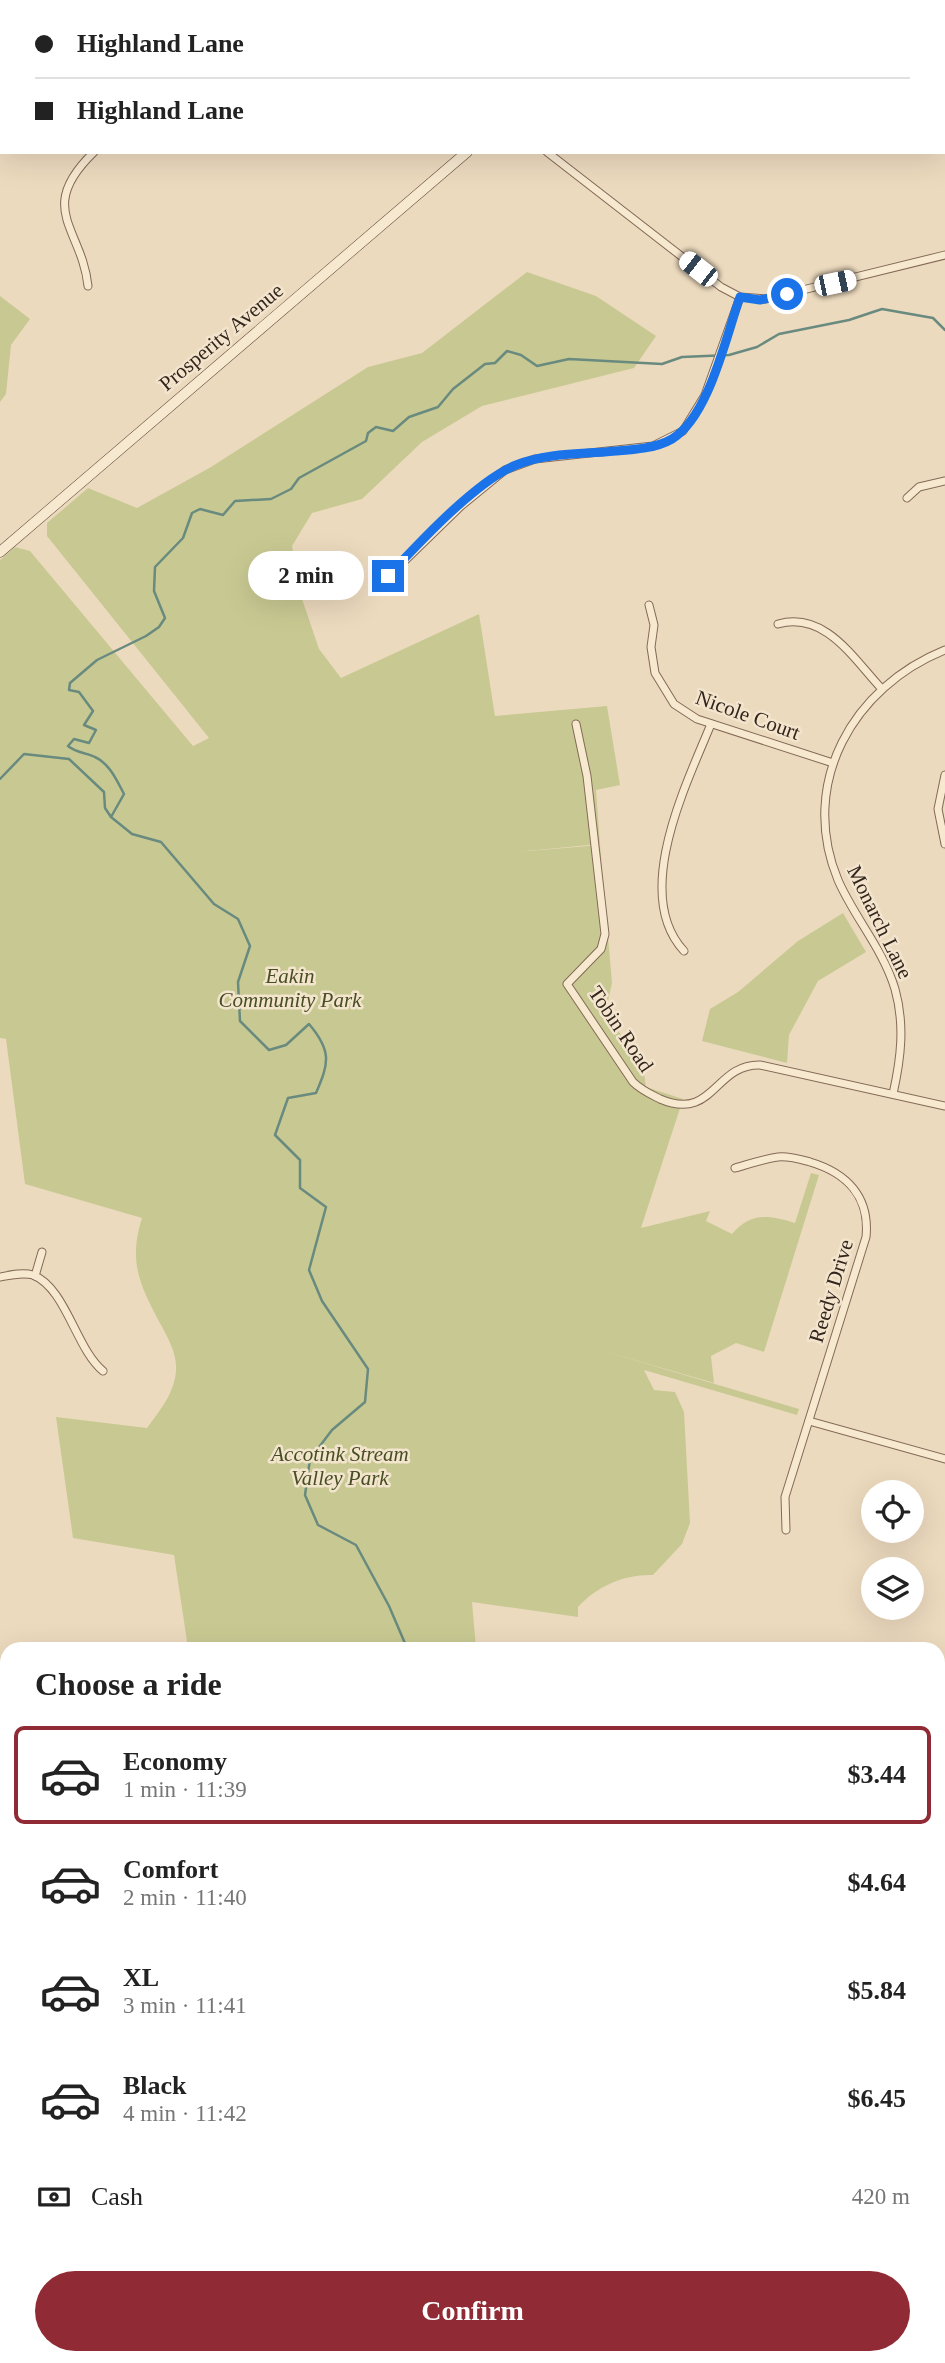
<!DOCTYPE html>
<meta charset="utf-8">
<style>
body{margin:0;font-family:"Times New Roman",serif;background:#f2f2f2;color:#222;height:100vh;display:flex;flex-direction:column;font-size:26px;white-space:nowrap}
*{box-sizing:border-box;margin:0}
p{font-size:23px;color:#767676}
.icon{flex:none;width:38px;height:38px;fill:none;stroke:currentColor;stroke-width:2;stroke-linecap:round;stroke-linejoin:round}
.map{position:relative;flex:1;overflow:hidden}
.details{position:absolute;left:0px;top:1642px;width:945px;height:723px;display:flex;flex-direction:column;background:#fff;border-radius:21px 21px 0 0;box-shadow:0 7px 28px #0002}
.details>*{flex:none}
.top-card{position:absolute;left:0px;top:0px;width:945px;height:154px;box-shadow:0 7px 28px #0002;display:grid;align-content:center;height:154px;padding:0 35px;background:#fff}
.fabs{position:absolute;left:861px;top:1480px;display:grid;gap:14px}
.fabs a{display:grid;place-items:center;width:63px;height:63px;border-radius:50%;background:#fff;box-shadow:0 7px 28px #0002;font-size:35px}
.end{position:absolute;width:32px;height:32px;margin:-16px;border:9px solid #1a73e8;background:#fff;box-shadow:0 0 0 4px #fff}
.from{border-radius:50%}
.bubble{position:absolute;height:49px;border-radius:24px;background:#fff;box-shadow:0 7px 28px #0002;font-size:23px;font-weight:600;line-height:49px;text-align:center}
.car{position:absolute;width:21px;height:42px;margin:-21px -10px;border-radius:9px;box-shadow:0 0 5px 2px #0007;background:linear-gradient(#fff 24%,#345 0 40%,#fff 0 76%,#345 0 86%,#fff 0)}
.top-card b{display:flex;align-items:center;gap:24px;height:66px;font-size:26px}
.top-card b+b{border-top:2px solid #e0e0e0}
.top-card i{width:18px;height:18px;background:#222}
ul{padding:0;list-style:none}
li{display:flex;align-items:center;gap:21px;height:98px;margin:0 14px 10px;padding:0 21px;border:4px solid transparent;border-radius:10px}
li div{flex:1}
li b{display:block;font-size:26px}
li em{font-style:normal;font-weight:600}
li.on{border-color:#902a34}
li>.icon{width:63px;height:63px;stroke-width:1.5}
h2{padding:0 35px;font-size:32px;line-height:84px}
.pay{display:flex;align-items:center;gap:18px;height:77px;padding:0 35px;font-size:26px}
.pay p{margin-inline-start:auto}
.primary-button{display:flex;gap:14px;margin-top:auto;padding:14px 35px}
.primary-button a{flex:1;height:80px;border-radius:42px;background:#902a34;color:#fff;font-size:28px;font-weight:600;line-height:80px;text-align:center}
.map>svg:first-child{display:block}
.green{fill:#c8c992}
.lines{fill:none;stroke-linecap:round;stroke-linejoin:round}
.stream{stroke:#698a7f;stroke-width:2.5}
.street-casing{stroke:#836a57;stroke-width:9}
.secondary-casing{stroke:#644c3b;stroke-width:11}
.street{stroke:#f7e8d0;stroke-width:7}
.secondary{stroke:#f7e8d0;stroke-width:10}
.route{stroke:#1a73e8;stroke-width:9}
.labels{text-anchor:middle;stroke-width:5;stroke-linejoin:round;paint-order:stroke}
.street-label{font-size:21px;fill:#33251c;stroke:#f3e5cd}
.park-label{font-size:21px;font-style:italic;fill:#484e23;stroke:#f3e5cd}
</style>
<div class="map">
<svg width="945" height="2363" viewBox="0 0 945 2363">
<rect width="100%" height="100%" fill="#ecdabe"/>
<g class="green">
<path d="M0,0H129L2,2L0,156Z"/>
<path d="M527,272L596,296L656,336L634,368L482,406L422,442L362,499L312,513L292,546L301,596L319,649L341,678L479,614L495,716L607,706L620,785L596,790L600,844L516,852L600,845L612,983L604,1019L611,1021L643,1065L646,1087L683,1099L641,1228L710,1211L706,1221L732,1234C751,1212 769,1215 795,1223L811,1173L819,1175L764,1352L736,1343L711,1356L714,1383L600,1350L799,1409L797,1415L644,1370L654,1390L675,1392L684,1412L690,1523L682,1544L653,1575C625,1574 597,1586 578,1607V1617L472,1602L476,1648H188L174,1555L73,1538L56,1417L147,1428C160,1410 174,1394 176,1371C177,1354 169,1340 161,1325C140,1286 128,1262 142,1218L25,1184L6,1039L0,1038V560L15,547L30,551L193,746L209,738L47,536V523L88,488L137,508L211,467L368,367L422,353Z"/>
<path d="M0,296L30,319L11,345L6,394L0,402Z"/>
<path d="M843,913L866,952L818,981L789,1035L787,1063L702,1041L710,1009L738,992L798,941Z"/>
<path d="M938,2167L945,2169V2332L938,2334Z"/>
<path d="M53,2357H144L149,2363H44Z"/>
<path d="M553,2357H903V2363H554Z"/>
</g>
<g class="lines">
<g class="stream">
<path d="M0,779L24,754L69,759L104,792L105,808L111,817L132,834L161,842L214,904L238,919L250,946L238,982L240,1021L269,1050L286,1045L309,1024C332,1051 329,1063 316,1093L288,1098L275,1135L300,1160V1188L326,1207L309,1270L322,1301L368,1369L365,1402L332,1430L310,1459L305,1495L318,1525L356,1545L389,1606L407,1648"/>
<path d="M111,817L124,794C117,781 110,764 95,757C86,752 78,754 68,746L74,739L89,743L96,730L84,725L93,711L79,692L69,690L70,683L97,660L146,636L159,627L165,618L154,591L155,567L183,538L192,513L200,509L223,515L235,501L271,499L291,489L299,478L366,441L368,433L376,427L393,431L409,417L438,407L453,389L485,364L495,363L507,351L521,355L537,366L569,359L662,364L682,357L729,355L757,347L779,334L849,320L882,309L933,318L945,330"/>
<path d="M0,1706H7"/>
<path d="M938,2273L945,2269"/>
<path d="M714,2363L720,2357"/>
</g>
<g class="street-casing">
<g id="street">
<path d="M897,0L899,2"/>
<path d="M255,2L258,0"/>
<path d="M943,35L945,37"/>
<path d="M547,152L721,287L740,297L766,299L945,255"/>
<path d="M88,286C82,228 35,209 94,152"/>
<path d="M907,498L919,487L945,481"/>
<path d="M388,577L461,506L505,470L535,459L653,446L683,431L705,395L740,297"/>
<path d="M649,605L654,625L651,647L655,673L674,704L697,719L833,763"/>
<path d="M778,624C825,611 853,658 881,688"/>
<path d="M576,724L587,776L605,934L601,949L567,984L633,1082C641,1090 650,1094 660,1099C714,1122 714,1064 760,1065L945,1106"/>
<path d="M945,775L938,809L945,844"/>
<path d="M684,951C631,894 687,783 711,724"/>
<path d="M893,1094C901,1058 905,1025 895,989C883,949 854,917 838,880C798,783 853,687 945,650"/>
<path d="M735,1168C749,1164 763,1159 778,1157C789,1156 799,1159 810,1162C847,1173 870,1197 866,1237L785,1497L786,1530"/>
<path d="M35,1276L42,1252"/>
<path d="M0,1277C10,1275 23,1272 33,1275C66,1288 76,1349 103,1371"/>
<path d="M809,1421L945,1459"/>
<path d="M0,1673L7,1674"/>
<path d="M938,1732L945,1681"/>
<path d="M938,2073L945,2079"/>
<path d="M423,2357L499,2360L506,2357"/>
</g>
</g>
<g class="secondary-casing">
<g id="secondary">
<path d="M642,2L644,0"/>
<path d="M0,552L467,152"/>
<path d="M938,1912L945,1905"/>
<path d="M0,2315L7,2310"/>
</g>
</g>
<use href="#street" class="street"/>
<use href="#secondary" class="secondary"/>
</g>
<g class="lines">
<path class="route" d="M388,576C418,544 476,481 516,465C543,454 575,454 605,452C626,450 653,450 672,439C709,417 726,336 740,297L760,300L787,294"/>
</g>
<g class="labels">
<g class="street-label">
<text transform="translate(221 337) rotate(-40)" y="7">Prosperity Avenue</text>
<text transform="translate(748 715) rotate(20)" y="7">Nicole Court</text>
<text transform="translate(880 922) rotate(64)" y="7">Monarch Lane</text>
<text transform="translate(621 1029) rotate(56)" y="7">Tobin Road</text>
<text transform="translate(831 1291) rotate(-73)" y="7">Reedy Drive</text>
</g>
<g class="park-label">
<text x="290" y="983">Eakin<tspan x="290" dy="24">Community Park</tspan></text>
<text x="340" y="1461">Accotink Stream<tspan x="340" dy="24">Valley Park</tspan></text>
</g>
</g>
</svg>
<div class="fabs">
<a><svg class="icon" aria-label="locate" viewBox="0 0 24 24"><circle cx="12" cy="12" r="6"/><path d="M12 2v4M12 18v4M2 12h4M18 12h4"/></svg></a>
<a><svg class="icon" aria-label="layers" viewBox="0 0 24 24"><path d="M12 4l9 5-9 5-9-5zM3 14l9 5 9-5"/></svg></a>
</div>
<i class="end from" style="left:787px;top:294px"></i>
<i class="end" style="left:388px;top:576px"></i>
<div class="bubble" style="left:248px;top:551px;width:116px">2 min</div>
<i class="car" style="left:698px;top:269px;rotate:308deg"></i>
<i class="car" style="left:835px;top:283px;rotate:78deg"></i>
<div class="top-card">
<b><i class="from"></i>Highland Lane</b>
<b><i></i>Highland Lane</b>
</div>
<section class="details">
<h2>Choose a ride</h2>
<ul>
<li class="on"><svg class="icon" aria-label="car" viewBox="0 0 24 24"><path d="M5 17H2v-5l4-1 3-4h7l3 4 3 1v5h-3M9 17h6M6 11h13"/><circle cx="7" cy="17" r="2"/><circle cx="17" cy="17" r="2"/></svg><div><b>Economy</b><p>1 min · 11:39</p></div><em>$3.44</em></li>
<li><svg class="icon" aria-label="car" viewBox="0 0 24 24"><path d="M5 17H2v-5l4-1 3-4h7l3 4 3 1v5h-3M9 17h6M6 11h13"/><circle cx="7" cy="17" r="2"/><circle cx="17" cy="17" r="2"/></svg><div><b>Comfort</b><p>2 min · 11:40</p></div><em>$4.64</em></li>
<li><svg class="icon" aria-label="car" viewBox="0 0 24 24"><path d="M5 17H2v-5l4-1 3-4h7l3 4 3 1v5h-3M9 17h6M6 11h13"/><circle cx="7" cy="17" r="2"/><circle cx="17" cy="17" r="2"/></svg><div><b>XL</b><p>3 min · 11:41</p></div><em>$5.84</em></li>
<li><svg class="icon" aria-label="car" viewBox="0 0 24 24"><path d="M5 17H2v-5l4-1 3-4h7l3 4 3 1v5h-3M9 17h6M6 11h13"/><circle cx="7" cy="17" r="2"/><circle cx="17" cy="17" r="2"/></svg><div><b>Black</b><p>4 min · 11:42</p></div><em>$6.45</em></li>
</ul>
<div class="pay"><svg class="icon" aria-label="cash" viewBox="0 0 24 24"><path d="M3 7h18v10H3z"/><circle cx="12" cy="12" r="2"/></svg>Cash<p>420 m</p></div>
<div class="primary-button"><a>Confirm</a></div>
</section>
</div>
